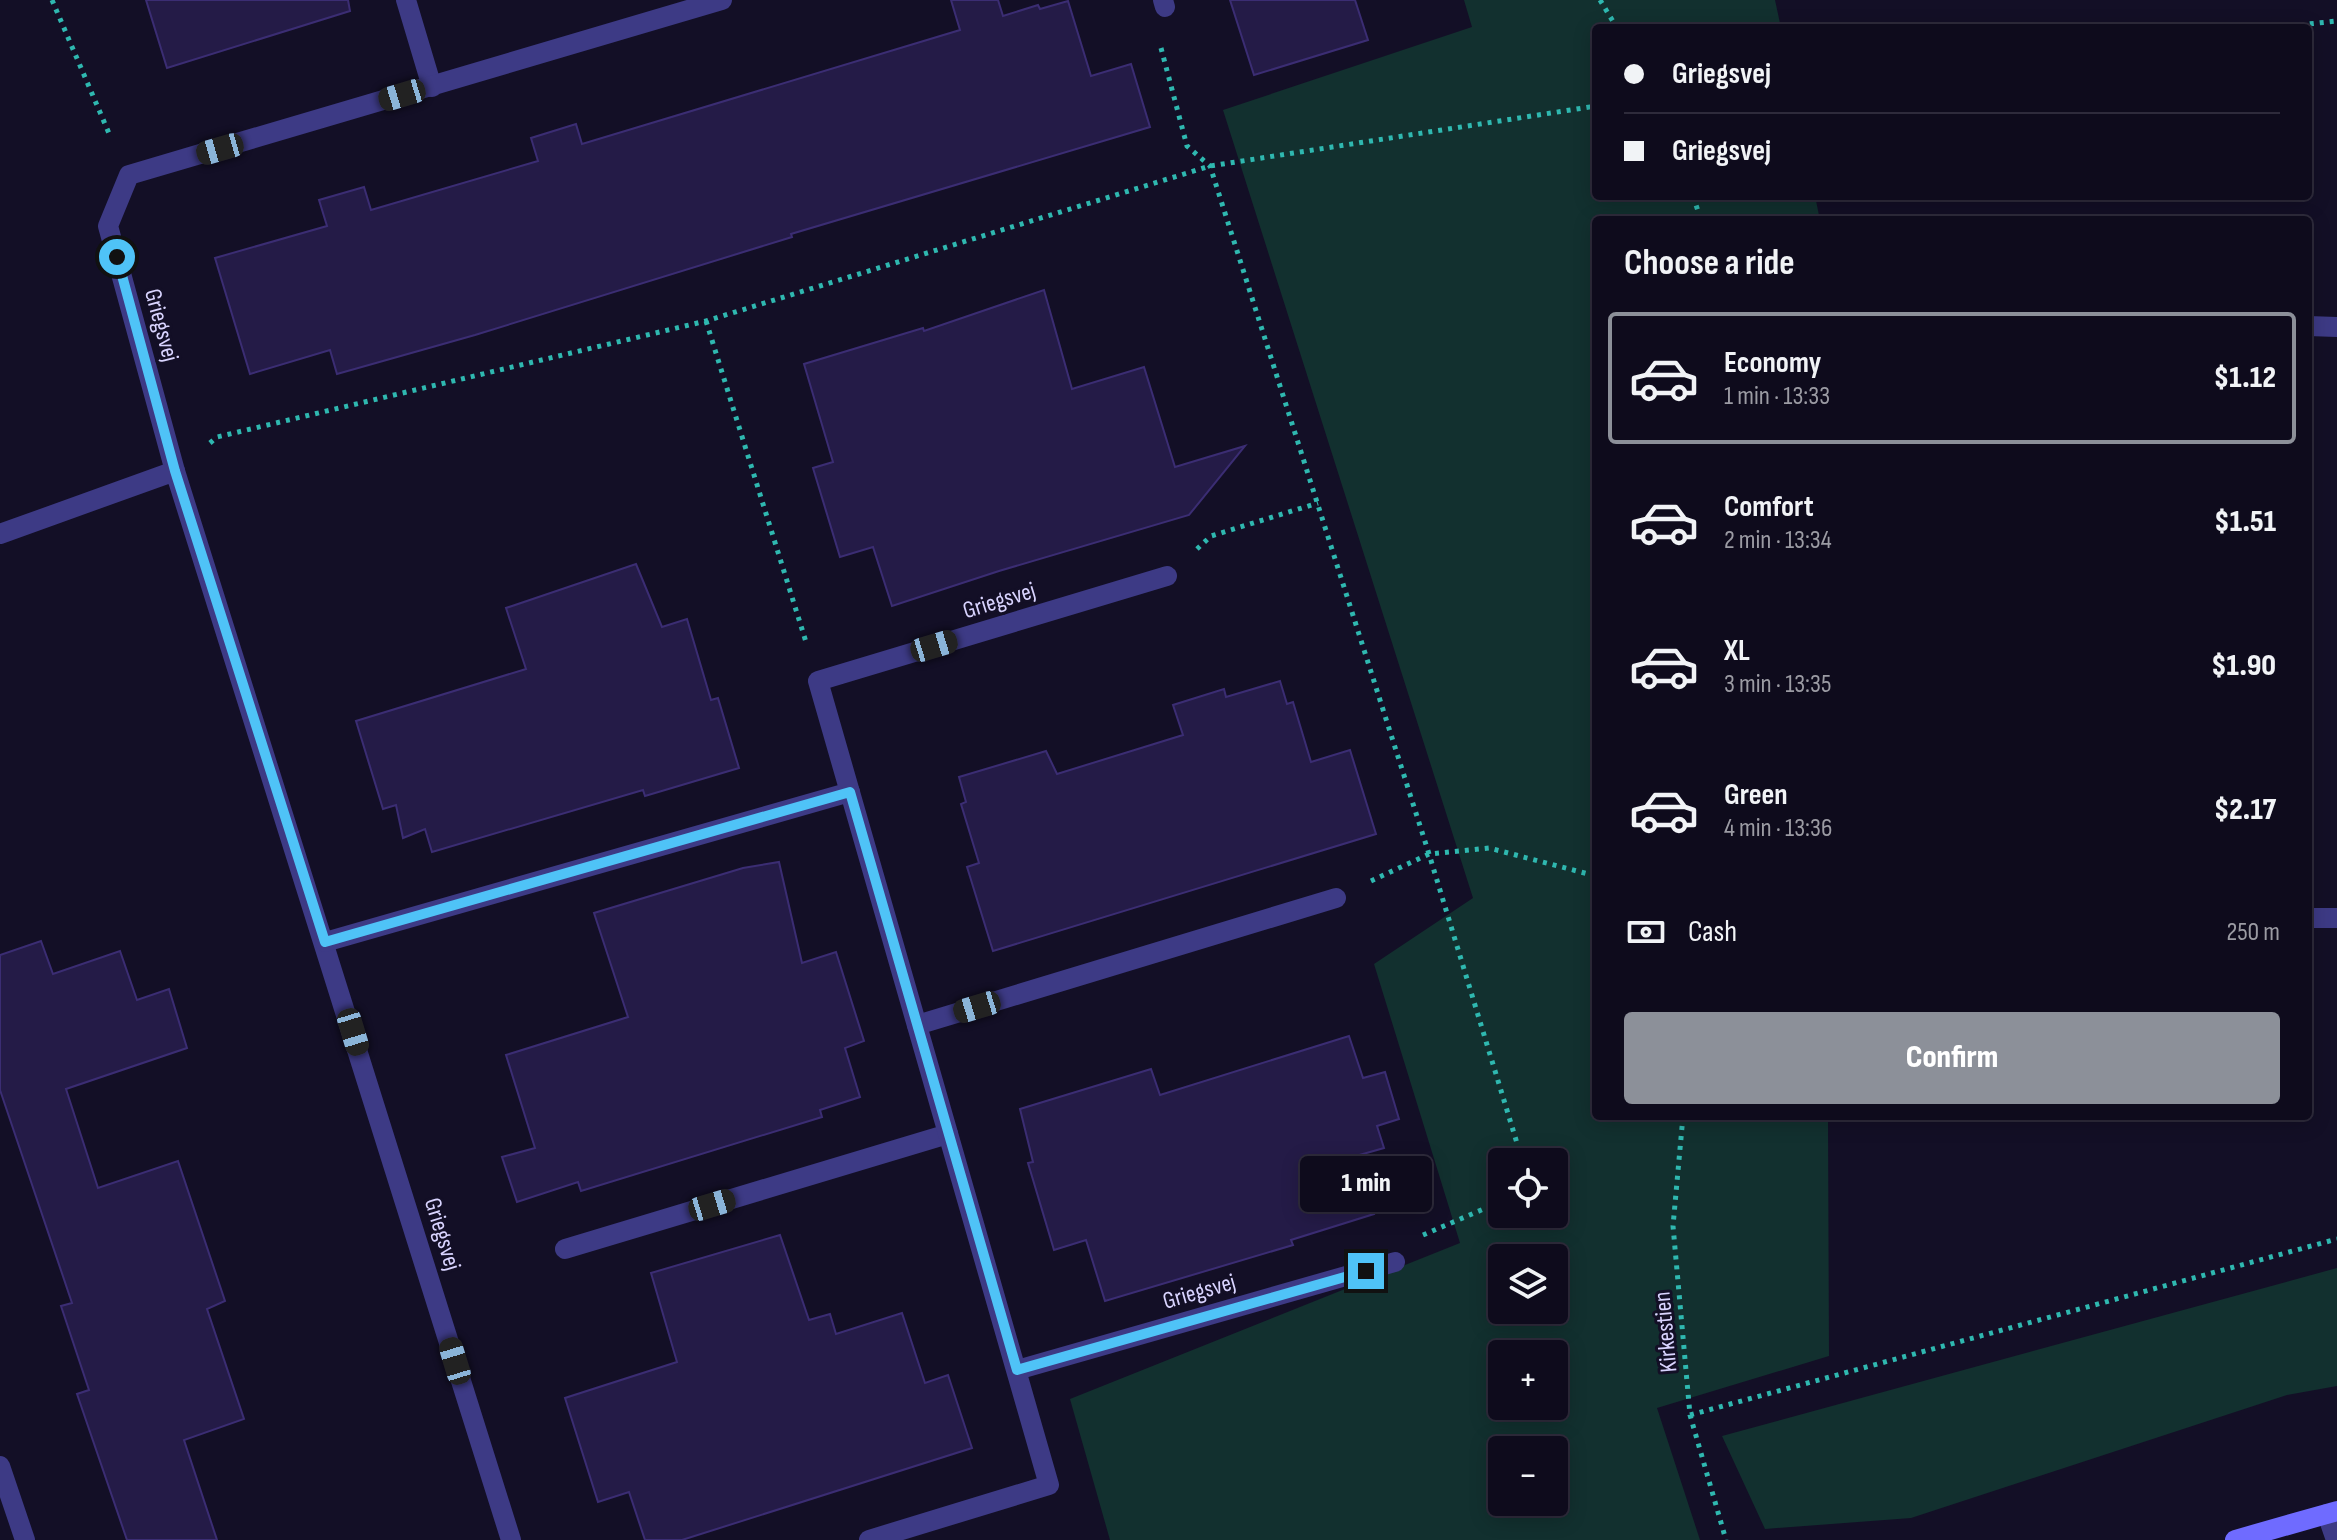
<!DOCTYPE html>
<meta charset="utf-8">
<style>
body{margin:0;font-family:"Sofia Sans Condensed",sans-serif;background:#1c1929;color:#f1f3f6;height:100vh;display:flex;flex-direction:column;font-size:30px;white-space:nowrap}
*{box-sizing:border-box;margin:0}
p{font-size:26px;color:#9b9ba3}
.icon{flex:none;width:44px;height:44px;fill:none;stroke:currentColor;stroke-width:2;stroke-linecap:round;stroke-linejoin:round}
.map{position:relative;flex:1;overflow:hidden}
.panel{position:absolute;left:1592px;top:216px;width:720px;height:904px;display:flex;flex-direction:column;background:#0e0b1c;border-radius:8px;box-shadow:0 4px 20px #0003,0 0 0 2px #2e2b3b}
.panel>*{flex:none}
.hud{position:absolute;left:1592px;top:24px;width:720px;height:176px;border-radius:8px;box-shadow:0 4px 20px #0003,0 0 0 2px #2e2b3b;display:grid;align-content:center;height:176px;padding:0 32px;background:#0e0b1c}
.controls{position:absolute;left:1488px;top:1148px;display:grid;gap:16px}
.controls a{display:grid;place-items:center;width:80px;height:80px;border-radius:8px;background:#0e0b1c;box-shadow:0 4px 20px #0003,0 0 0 2px #2e2b3b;font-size:40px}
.end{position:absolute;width:36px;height:36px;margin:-18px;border:10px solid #4fc3f7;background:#111;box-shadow:0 0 0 4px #111}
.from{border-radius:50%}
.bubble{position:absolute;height:56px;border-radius:8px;background:#0e0b1c;box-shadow:0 4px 20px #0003,0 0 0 2px #2e2b3b;font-size:26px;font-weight:800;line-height:56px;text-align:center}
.car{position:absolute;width:24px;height:48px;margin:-24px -12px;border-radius:10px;box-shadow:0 0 6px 2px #0007;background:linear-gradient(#222 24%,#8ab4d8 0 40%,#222 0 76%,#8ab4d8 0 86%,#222 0)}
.hud b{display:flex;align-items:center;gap:28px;height:76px;font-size:30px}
.hud b+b{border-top:2px solid #2e2b3b}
.hud i{width:20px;height:20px;background:#f1f3f6}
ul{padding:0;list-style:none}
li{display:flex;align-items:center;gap:24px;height:132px;margin:0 16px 12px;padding:0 16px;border:4px solid transparent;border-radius:8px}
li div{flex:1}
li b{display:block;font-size:30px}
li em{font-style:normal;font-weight:800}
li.active{border-color:#8c9099}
li>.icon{width:72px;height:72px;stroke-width:1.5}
h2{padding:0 32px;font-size:36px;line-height:96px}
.pay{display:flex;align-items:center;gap:20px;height:88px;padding:0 32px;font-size:30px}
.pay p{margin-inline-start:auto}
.action{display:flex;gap:16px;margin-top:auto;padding:16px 32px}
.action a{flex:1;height:92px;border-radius:8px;background:#8c9099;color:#fff;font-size:32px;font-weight:800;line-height:92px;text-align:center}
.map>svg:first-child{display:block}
.green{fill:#12302f;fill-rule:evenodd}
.building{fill:#241b47;stroke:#3b2d73;stroke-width:2}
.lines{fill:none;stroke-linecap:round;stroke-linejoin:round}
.path{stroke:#2fb8b0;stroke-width:5;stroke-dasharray:4 6;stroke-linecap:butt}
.lane{stroke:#3d3a85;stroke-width:20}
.street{stroke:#3d3a85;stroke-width:20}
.secondary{stroke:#6f6bff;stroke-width:20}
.route{stroke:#4fc3f7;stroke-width:10}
.labels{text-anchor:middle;stroke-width:6;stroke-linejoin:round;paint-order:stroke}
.street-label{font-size:24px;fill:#d9d4ff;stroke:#130f26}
</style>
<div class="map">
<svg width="2337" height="1540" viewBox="0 0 2337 1540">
<rect width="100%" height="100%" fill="#130f26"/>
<g class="green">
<path d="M1464,0H1775L1781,28H1596V196H1815L1820,220H1596V1116H1828L1829,1356L1657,1408L1700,1540H1110L1070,1399L1460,1243L1374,964L1473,898L1223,110L1472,27ZM1502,1162H1554V1214H1502ZM1502,1258H1554V1310H1502ZM1502,1354H1554V1406H1502ZM1502,1450H1554V1502H1502Z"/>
<path d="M2337,1268V1386L2287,1395L1911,1518L1765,1529L1722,1436Z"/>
</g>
<g class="building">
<path d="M146,0H348L350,11L167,68Z"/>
<path d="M951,0H998L1003,16L1038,5L1040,9L1068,1L1091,76L1131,64L1150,127L791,234L792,237L475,335L337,374L330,350L250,374L215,258L327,226L319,200L364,187L371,210L538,161L531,138L576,124L582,144L960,30Z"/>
<path d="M1230,0H1355L1368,40L1254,75Z"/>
<path d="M1044,290L1072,389L1144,367L1175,467L1245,446L1189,515L999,571L892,606L873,547L840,557L813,468L833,462L804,364L923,328L924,331Z"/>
<path d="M636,564L662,627L687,619L711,700L718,698L739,768L645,796L643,790L432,852L425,829L403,838L396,805L383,809L356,721L526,669L506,608Z"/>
<path d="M1280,681L1287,704L1293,702L1311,762L1350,750L1376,834L993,951L967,867L979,863L961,804L966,802L959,777L1046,751L1057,774L1183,735L1173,705L1224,689L1226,697Z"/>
<path d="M779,862L802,963L836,952L864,1041L845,1048L860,1097L820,1110L822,1117L581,1191L578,1182L517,1202L502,1157L535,1148L506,1055L628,1017L594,913L743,868Z"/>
<path d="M41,941L53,974L120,951L137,1000L169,989L187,1048L66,1089L98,1188L178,1161L225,1301L207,1309L244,1419L184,1440L217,1540H127L77,1394L89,1390L61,1306L72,1303L0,1090V955Z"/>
<path d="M1349,1036L1363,1078L1385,1072L1399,1119L1377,1126L1384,1148L1356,1156L1374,1214L1291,1240L1293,1245L1105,1301L1086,1240L1054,1250L1028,1163L1033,1162L1020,1109L1151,1069L1160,1095Z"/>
<path d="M780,1235L809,1320L830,1314L836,1334L902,1313L925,1383L948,1375L972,1448L682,1540H645L629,1492L598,1502L565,1398L677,1362L651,1273Z"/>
</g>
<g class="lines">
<g class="path">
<path d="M52,0L111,138"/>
<path d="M1600,0L1617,28"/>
<path d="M2270,28L2337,21"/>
<path d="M1161,48L1187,146L1210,166L1429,854L1520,1153L1516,1162"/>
<path d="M1693,196L1701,220"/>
<path d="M706,321L806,642"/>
<path d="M210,443L217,437L706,321L1210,166L1596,106"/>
<path d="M1197,549L1211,536L1318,503"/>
<path d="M1371,881L1429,854L1489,848L1596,876"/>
<path d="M1683,1116L1673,1226L1690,1415L1726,1540"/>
<path d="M1423,1235L1493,1205L1502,1189"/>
<path d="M1690,1415L2337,1239"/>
</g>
<path class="lane" d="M2327,1514L2336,1540"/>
<g class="street">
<path d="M406,0L432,87"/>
<path d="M1163,0L1165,7"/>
<path d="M2308,326L2337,327"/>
<path d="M175,471L108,226L129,175L722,0"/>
<path d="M0,534L175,471L511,1540"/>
<path d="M2308,918H2337"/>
<path d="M325,942L850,792"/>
<path d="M917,1025L1336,898"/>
<path d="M565,1249L948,1134"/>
<path d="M1017,1370L1395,1262"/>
<path d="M0,1466L25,1540"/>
<path d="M869,1540L1049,1485L818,681L1167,576"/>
</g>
<path class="secondary" d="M2235,1540L2337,1511"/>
</g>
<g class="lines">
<path class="route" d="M117,257L175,471L325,942L850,792L1017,1370L1366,1271"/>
</g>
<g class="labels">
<g class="street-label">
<text transform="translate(162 325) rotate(75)" y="8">Griegsvej</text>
<text transform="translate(999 600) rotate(-17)" y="8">Griegsvej</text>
<text transform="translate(443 1234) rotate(73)" y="8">Griegsvej</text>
<text transform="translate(1199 1291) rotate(-16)" y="8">Griegsvej</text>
<text transform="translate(1665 1332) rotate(-95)" y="8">Kirkestien</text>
</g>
</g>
</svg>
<div class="controls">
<a><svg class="icon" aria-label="locate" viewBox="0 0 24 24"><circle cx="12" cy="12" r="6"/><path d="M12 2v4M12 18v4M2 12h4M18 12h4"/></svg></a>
<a><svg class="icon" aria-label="layers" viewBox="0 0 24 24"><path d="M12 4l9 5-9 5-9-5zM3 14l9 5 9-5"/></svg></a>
<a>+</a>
<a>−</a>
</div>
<i class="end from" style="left:117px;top:257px"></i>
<i class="end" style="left:1366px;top:1271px"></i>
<div class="bubble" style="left:1300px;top:1156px;width:132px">1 min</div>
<i class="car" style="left:402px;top:95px;rotate:253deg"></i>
<i class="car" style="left:220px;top:149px;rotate:254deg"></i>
<i class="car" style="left:934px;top:646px;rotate:73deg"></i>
<i class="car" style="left:977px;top:1007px;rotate:253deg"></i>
<i class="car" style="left:353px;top:1032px;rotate:163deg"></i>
<i class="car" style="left:712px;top:1205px;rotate:73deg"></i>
<i class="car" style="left:455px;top:1361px;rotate:343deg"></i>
<div class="hud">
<b><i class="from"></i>Griegsvej</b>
<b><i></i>Griegsvej</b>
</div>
<section class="panel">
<h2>Choose a ride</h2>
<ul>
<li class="active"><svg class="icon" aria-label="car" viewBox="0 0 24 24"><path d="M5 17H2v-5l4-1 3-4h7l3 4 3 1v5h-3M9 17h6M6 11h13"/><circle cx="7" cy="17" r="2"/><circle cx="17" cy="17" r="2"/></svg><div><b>Economy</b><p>1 min · 13:33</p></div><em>$1.12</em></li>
<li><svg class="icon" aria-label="car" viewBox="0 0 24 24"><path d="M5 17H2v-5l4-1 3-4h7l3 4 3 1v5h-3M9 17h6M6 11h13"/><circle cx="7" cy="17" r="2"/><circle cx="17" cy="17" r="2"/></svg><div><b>Comfort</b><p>2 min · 13:34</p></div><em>$1.51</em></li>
<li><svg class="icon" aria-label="car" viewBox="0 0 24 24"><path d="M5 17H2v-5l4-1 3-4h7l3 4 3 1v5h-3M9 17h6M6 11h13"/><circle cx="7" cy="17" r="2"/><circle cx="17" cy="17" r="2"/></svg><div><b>XL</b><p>3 min · 13:35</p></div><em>$1.90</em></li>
<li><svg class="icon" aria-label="car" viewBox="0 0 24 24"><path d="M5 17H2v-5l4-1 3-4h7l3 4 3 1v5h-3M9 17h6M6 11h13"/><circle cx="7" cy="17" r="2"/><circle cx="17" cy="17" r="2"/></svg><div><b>Green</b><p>4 min · 13:36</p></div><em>$2.17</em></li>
</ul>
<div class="pay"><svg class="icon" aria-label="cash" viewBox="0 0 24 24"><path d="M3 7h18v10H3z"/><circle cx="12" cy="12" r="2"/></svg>Cash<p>250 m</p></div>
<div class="action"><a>Confirm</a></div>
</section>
</div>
